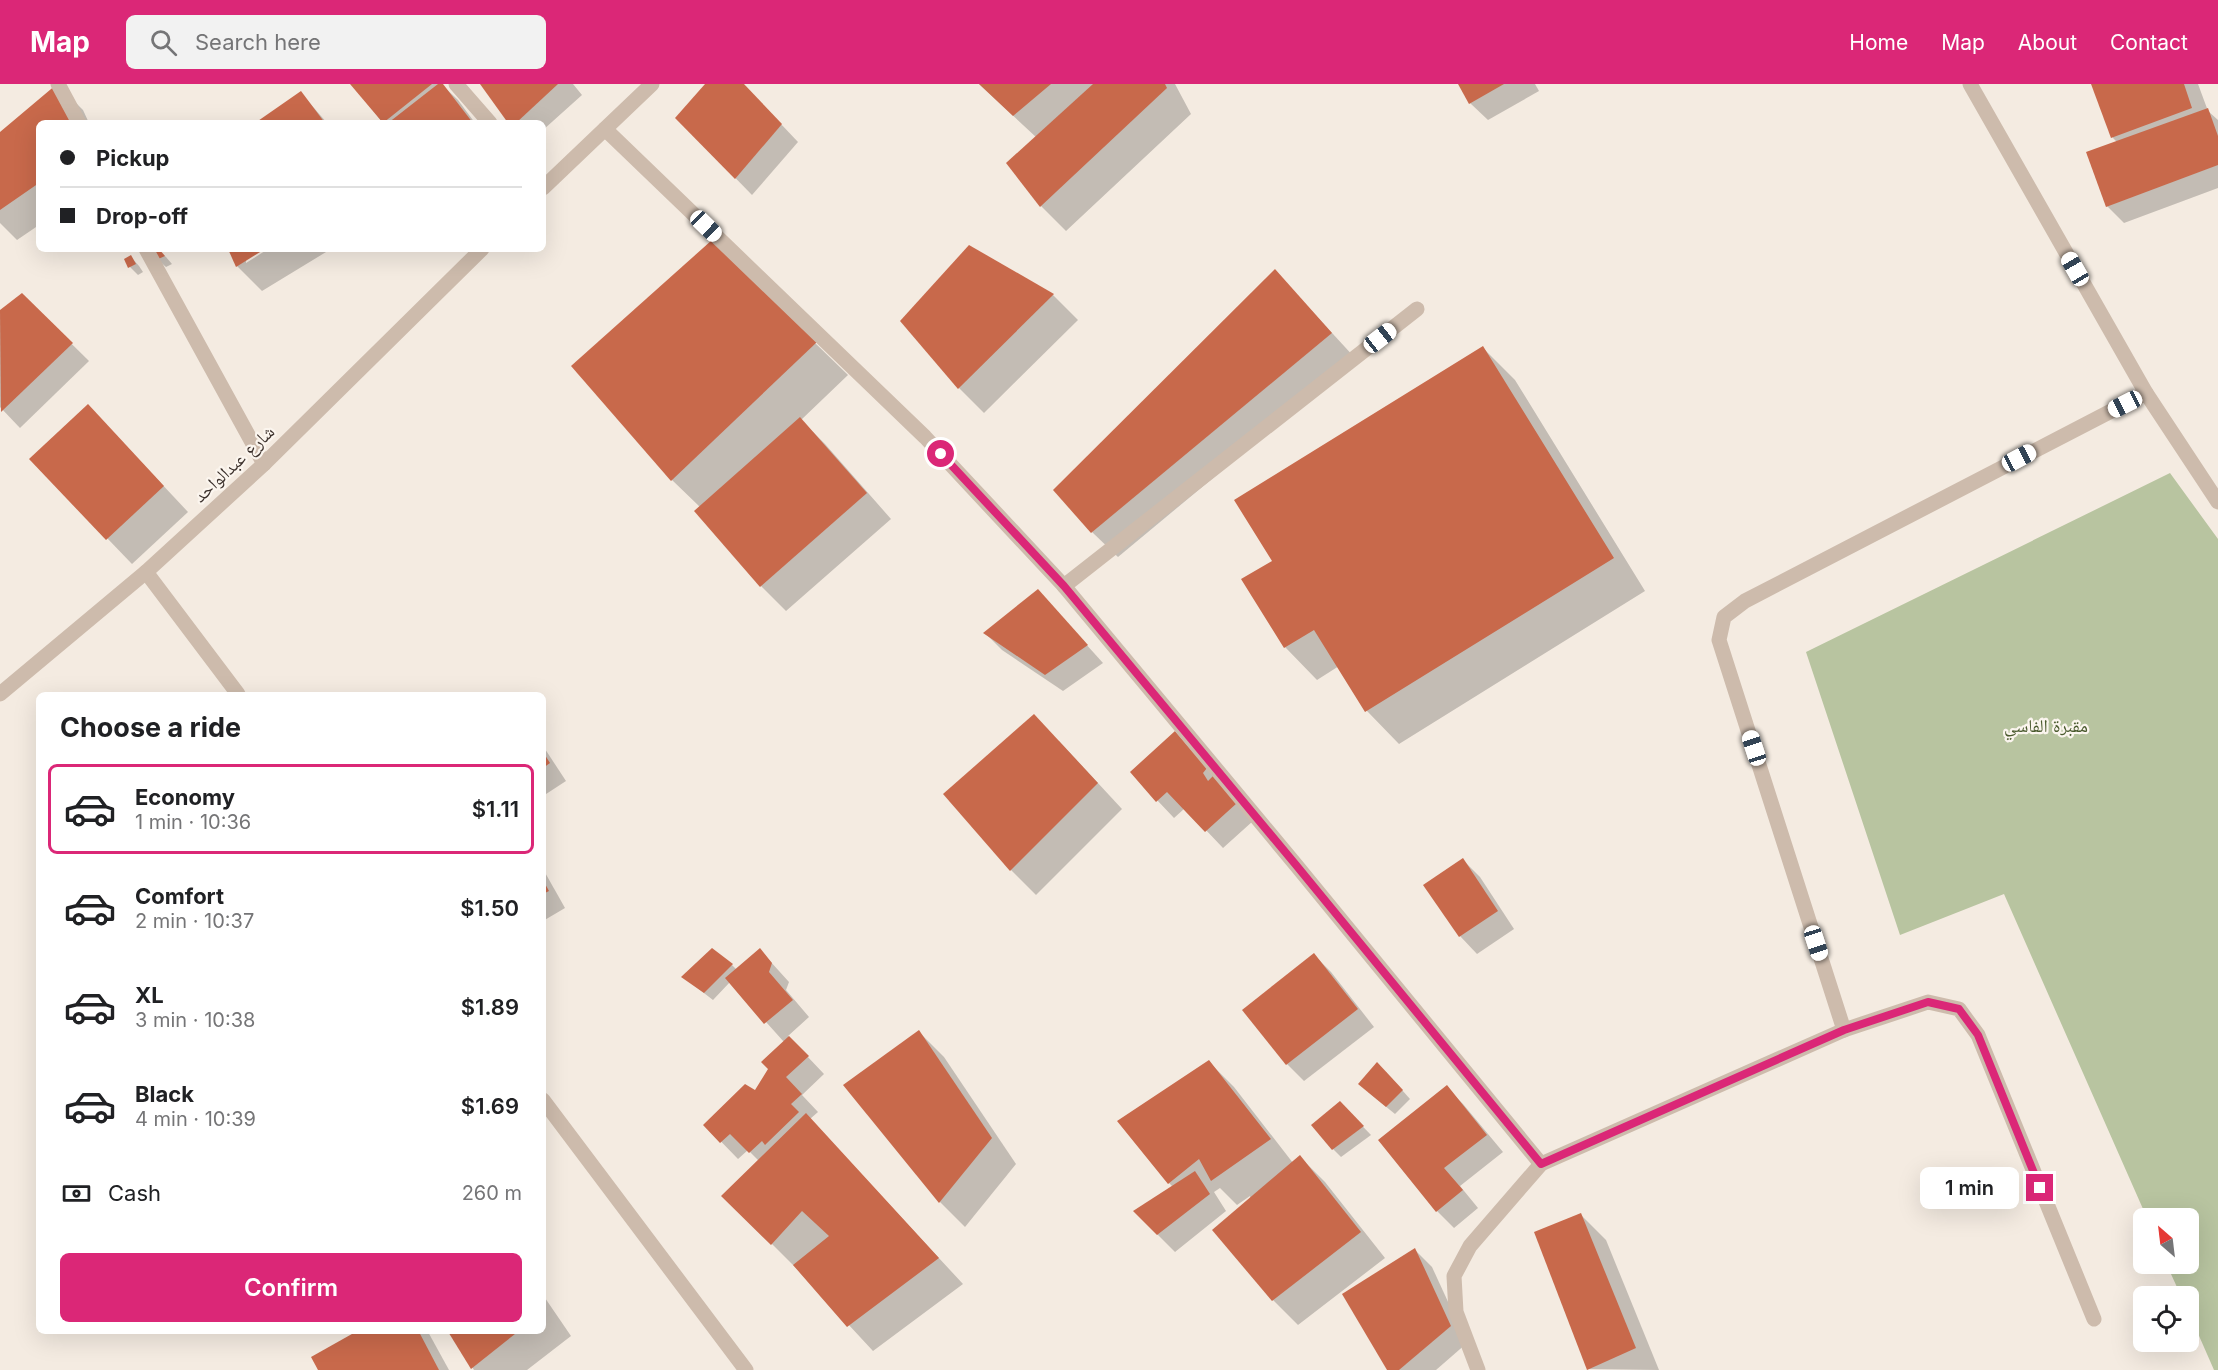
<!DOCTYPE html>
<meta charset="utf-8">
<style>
body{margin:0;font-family:Inter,"Noto Naskh Arabic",sans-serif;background:#f2f2f2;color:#202124;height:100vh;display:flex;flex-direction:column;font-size:22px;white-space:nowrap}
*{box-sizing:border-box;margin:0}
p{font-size:20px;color:#757577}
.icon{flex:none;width:33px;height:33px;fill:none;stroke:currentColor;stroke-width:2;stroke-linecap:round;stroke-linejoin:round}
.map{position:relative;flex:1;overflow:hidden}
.panel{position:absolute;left:36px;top:608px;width:510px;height:642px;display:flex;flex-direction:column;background:#fff;border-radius:9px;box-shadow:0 6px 24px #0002}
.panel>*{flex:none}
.banner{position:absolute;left:36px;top:36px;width:510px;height:132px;border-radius:9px;box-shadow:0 6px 24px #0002;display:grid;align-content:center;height:132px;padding:0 24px;background:#fff}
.needle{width:39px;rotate:332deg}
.buttons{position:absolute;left:2133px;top:1124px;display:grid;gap:12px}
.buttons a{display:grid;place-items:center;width:66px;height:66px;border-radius:9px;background:#fff;box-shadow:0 6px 24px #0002;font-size:30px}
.end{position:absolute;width:27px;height:27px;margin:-14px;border:8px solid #db2777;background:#fff;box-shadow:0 0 0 3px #fff}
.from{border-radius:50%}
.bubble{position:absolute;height:42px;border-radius:9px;background:#fff;box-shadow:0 6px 24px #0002;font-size:20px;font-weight:600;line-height:42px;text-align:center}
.car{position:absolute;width:18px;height:36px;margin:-18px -9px;border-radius:8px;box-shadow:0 0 4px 2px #0007;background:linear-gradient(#fff 24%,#345 0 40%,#fff 0 76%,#345 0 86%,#fff 0)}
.banner b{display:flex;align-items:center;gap:21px;height:57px;font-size:22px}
.banner b+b{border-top:2px solid #e0e0e0}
.banner i{width:15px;height:15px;background:#202124}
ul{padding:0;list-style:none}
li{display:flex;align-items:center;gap:18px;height:90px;margin:0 12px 9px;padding:0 12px;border:3px solid transparent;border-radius:9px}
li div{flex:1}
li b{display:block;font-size:22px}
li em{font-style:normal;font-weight:600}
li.current{border-color:#db2777}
li>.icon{width:54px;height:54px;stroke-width:1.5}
h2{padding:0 24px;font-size:27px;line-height:72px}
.pay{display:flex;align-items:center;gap:15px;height:66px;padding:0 24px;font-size:22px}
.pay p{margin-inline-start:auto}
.primary-button{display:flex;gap:12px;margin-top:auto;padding:12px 24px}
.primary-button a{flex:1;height:69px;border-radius:9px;background:#db2777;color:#fff;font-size:24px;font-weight:600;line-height:69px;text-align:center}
header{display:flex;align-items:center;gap:36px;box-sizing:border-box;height:84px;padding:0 30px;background:#db2777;color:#fff}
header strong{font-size:28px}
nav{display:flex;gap:33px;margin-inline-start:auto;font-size:21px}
.search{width:420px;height:54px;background:#f2f2f2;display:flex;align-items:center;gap:15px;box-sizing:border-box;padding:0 21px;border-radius:9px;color:#757577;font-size:22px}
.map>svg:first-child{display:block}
.green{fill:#b8c4a0}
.shadow{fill:#0003}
.building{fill:#c8694b}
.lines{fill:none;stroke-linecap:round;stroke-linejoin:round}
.street{stroke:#cdbbac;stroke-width:15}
.route{stroke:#db2777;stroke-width:8}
.labels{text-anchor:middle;stroke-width:4.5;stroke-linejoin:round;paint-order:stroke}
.street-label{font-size:18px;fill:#3b302b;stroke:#fbf5ee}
.park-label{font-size:18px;fill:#4a5a2e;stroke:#fbf5ee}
</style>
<header>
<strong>Map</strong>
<div class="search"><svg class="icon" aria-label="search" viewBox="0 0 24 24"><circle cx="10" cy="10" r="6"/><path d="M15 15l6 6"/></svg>Search here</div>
<nav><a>Home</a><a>Map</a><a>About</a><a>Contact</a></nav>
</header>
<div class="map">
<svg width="2218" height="1286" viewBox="0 0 2218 1286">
<rect width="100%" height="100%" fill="#f4ebe1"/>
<path class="green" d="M2170,389L2218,455V1286H2214L2189,1229L2188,1212H2181L2166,1179H2188V1134H2147L2004,810L1900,851L1806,568Z"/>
<g class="shadow">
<path d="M352,0H441L458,16L475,39H383Z"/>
<path d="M482,0H573L582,11L543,46V39H510Z"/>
<path d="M707,0H743L798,58L752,111L677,34Z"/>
<path d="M979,0H1175L1191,30L1066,147L1041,122L1037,54Z"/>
<path d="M1460,0H1535L1539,7L1488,36L1470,19Z"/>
<path d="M2093,0H2198L2208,27L2218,36V104L2124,139L2107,122L2118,59L2113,54Z"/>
<path d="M58,1L83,26L89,39H39V141L17,156L0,139V50Z"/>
<path d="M301,9L327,39H257Z"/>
<path d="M712,159L848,291L801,336L825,360L891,435L786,527L761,502L700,423L672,396Z"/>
<path d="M156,165L166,173L172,180L166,183L157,175Z"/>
<path d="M229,165H263L246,175V179L268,165H331L262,207L237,182Z"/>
<path d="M131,173L139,182L143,188L138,191L130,183Z"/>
<path d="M1275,187L1356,275L1118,473L1092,448Z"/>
<path d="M22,211L89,277L20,344L0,323V228Z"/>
<path d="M1053,211L1078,236L984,329L959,304L902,237Z"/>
<path d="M1483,264L1515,296L1645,507L1399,660L1367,627L1339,582L1317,596L1285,563L1274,477Z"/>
<path d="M113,348L188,428L132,480L31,375Z"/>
<path d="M1038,507L1103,579L1063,607L1002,566L985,549Z"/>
<path d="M1175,649L1253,737L1223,764L1185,724L1174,734L1157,716Z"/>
<path d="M1059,657L1122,725L1036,811L1011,786L945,711Z"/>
<path d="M543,662L566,697L543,712Z"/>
<path d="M1463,776L1480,793L1514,845L1477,870L1460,852L1425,801Z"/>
<path d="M543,785L565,824L543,837Z"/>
<path d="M760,866L789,898L786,906L809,933L788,952L824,990L802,1011L818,1028L810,1035L963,1200L873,1267L797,1185L724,1112L759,1077L748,1066L738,1075L705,1041L756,1008L784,958L730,898L713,916L683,893L732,881L737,886Z"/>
<path d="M1314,871L1331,888L1374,943L1304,997L1287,980Z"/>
<path d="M919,948L944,973L1016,1080L965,1143L940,1118L846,1001Z"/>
<path d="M1209,978L1234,1003L1293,1079L1300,1073L1325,1098L1385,1174L1298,1241L1273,1216L1250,1112L1237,1121L1220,1104L1214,1108L1226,1127L1175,1168L1135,1128L1173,1103L1169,1099Z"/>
<path d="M1386,988L1410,1015L1395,1030L1368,1008Z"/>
<path d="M1446,1003L1463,1020L1503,1068L1460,1102L1478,1124L1454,1144L1437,1127Z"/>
<path d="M1340,1019L1371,1051L1341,1073L1333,1065Z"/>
<path d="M1581,1131L1606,1156L1659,1286L1588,1285Z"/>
<path d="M1415,1166L1432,1183L1467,1259L1436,1286H1389Z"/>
<path d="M543,1211L571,1252L527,1286H474L448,1246H543Z"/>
<path d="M362,1246H427L449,1286H320Z"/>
</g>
<g class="building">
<path d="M57,0L79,39H39V99L0,126V48Z"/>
<path d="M350,0H432L383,39Z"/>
<path d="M438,0H443L473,39H388Z"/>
<path d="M480,0H558L516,39H508Z"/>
<path d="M705,0H744L782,40L735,95L675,34Z"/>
<path d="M979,0H1051L1013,32Z"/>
<path d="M1093,0H1165L1167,4L1040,123L1006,79Z"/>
<path d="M1458,0H1504L1469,20Z"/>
<path d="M2091,0H2184L2192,24L2111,54Z"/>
<path d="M301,7L325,39H255Z"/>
<path d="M2208,24L2218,52V81L2106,123L2086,68Z"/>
<path d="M712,156L817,258L671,397L571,282Z"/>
<path d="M969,161L1054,210L958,305L900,237Z"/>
<path d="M153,165H159L165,172L156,176Z"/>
<path d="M228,165H265L236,183Z"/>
<path d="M131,171L136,180L128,184L124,175Z"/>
<path d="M1275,185L1332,249L1091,449L1053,406Z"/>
<path d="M22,209L73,259L1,328L0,226Z"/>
<path d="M1483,262L1614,474L1365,628L1314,546L1284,564L1241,495L1272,477L1234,416Z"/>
<path d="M88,320L164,402L106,456L29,375Z"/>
<path d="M800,333L867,409L760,503L694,427Z"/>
<path d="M1038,505L1088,561L1045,591L983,549Z"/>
<path d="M1034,630L1098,699L1010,787L943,710Z"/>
<path d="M1175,647L1207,684L1203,689L1208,697L1213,692L1237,719L1205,748L1167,708L1156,718L1130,688Z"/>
<path d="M543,668L550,679L543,684Z"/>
<path d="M1463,774L1498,827L1459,853L1423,801Z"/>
<path d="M543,796L549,807L543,810Z"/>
<path d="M712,864L733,880L704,909L681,893Z"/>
<path d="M760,864L772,879L769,888L793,916L764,940L725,894Z"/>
<path d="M1314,869L1358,925L1286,981L1242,926Z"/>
<path d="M919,946L992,1054L939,1119L843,1001Z"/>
<path d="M789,952L809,972L786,993L802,1010L791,1020L799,1028L765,1061L762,1057L749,1069L730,1050L720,1059L703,1041L745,1000L755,1006L768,985L761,978Z"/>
<path d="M1209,976L1271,1055L1211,1097L1199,1075L1168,1100L1117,1037Z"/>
<path d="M1377,978L1403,1006L1386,1023L1358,1000Z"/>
<path d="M1447,1001L1487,1051L1444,1084L1463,1106L1436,1128L1378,1056Z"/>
<path d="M1340,1017L1364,1042L1332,1066L1311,1041Z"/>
<path d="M806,1029L939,1174L847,1243L793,1181L829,1152L802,1127L771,1161L721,1112Z"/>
<path d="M1300,1071L1361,1148L1272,1217L1212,1146Z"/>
<path d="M1195,1087L1210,1110L1157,1151L1133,1127Z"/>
<path d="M1581,1129L1636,1264L1587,1286L1534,1148Z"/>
<path d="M1415,1164L1451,1242L1399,1286H1387L1342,1210Z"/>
<path d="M359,1246H418L439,1286H318L311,1273Z"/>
<path d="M447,1246H520L471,1285Z"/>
</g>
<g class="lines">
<g class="street">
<path d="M58,0L79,39"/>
<path d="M456,0L490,39"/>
<path d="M1970,0L2146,309L2218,418"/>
<path d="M605,45L925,353L1064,502L1296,781L1541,1080"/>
<path d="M543,104L652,0"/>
<path d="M146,165L264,380"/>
<path d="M146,488L238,610"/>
<path d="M1064,502L1417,225"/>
<path d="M0,610L146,488L264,380L482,165"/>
<path d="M1844,946L1719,556L1724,533L1745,517L2146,309"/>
<path d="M543,1016L746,1286"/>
<path d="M1478,1286L1456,1228L1454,1192L1470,1162L1541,1080L1844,946L1928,918L1959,925L1978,951L2094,1235"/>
</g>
</g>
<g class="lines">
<path class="route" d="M941,370L1064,502L1296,781L1541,1080L1844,946L1928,918L1959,925L1978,951L2040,1104"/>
</g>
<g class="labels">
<g class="street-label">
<text transform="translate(234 380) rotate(-43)" y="6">شارع عبدالواحد</text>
</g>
<g class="park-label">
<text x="2046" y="648">مقبرة الفاسي</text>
</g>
</g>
</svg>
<div class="buttons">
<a><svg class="needle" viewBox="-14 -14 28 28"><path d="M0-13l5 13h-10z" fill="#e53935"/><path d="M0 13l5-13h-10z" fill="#757577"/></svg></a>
<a><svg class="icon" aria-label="locate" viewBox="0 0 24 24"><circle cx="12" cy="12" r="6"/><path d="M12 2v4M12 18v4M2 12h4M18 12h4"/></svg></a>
</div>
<i class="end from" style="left:941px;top:370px"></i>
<i class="end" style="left:2040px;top:1104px"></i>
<div class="bubble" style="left:1920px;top:1083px;width:99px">1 min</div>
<i class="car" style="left:706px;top:142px;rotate:134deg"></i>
<i class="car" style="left:2075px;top:185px;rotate:330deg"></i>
<i class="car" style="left:1380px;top:254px;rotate:52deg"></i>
<i class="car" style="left:2125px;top:320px;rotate:243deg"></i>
<i class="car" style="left:2019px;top:374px;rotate:62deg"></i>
<i class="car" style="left:1754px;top:664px;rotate:342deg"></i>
<i class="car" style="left:1816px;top:859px;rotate:162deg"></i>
<div class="banner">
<b><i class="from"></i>Pickup</b>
<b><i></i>Drop-off</b>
</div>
<section class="panel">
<h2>Choose a ride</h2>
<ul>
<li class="current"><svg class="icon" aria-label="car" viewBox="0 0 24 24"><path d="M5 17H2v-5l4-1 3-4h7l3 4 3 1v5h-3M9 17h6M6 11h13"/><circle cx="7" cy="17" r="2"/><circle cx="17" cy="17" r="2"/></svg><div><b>Economy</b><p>1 min · 10:36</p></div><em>$1.11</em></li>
<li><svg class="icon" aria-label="car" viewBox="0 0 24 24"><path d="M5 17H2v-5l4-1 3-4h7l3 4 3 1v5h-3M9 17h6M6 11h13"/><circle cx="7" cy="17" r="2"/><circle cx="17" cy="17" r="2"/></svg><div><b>Comfort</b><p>2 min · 10:37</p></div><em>$1.50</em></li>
<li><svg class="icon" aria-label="car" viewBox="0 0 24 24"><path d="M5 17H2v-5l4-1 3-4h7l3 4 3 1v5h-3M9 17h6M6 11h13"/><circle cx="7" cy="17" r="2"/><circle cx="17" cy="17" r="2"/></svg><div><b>XL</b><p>3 min · 10:38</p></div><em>$1.89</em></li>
<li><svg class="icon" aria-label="car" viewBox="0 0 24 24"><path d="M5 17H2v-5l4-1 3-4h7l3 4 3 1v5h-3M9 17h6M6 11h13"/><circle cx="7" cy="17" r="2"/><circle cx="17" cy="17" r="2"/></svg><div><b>Black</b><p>4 min · 10:39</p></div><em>$1.69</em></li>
</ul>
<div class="pay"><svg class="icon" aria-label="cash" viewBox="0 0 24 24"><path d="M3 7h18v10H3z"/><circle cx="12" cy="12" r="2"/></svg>Cash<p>260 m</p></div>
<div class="primary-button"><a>Confirm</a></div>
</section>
</div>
